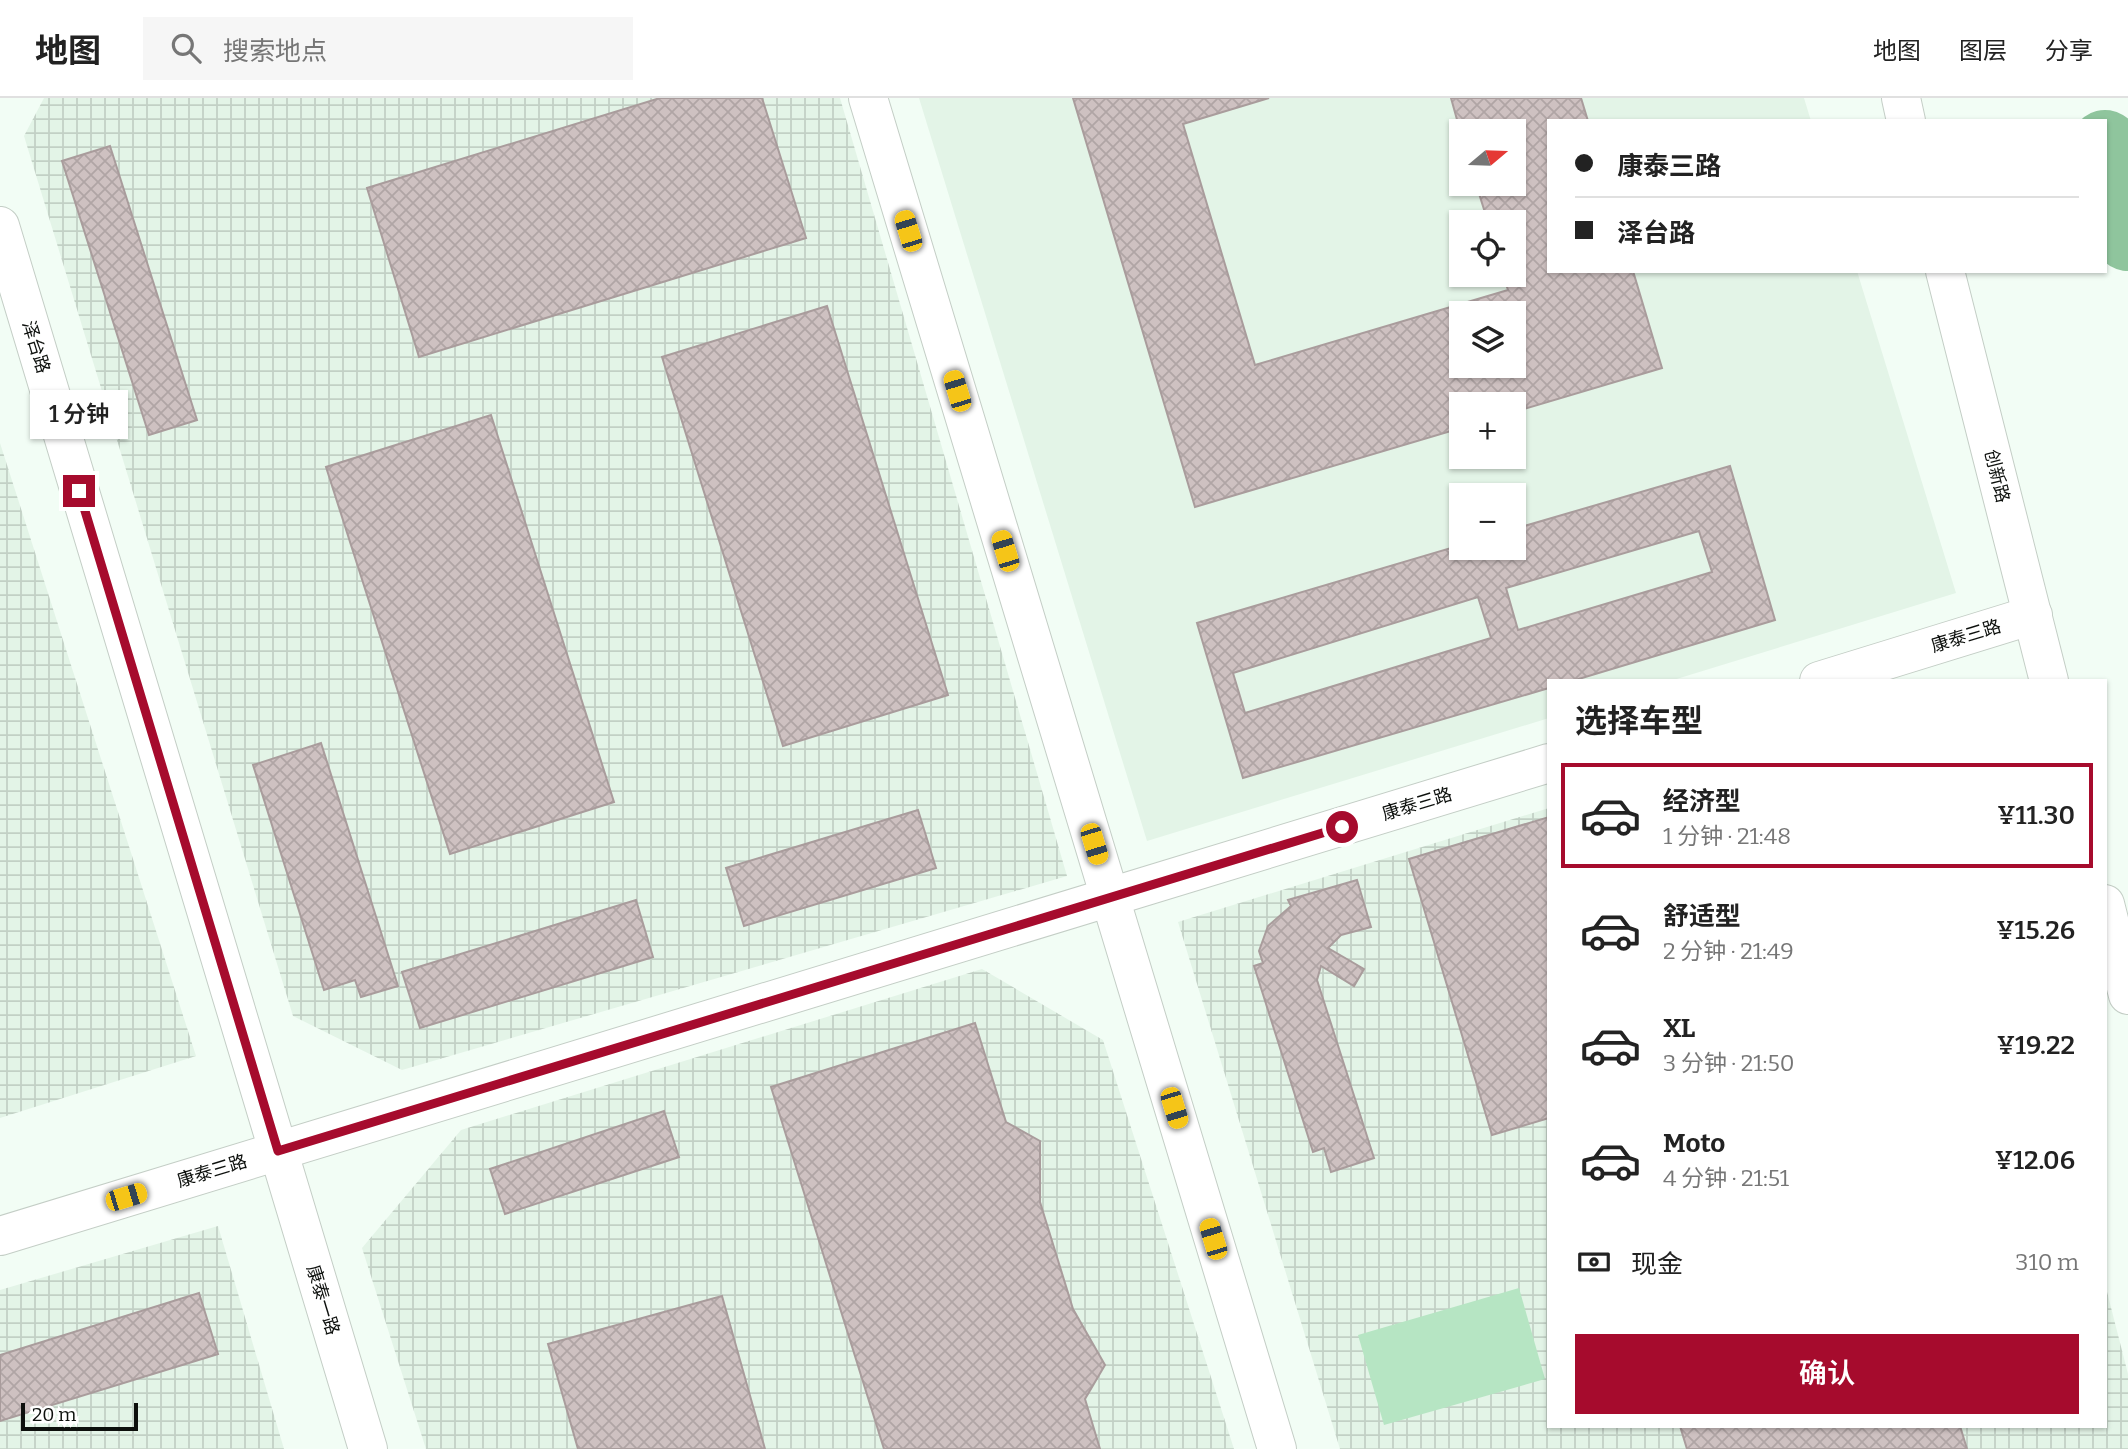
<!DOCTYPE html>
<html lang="zh">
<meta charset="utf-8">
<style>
body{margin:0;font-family:Bitter,"Noto Sans SC",serif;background:#f6f6f6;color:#222;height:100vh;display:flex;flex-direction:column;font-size:26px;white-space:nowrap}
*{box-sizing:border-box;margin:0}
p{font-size:23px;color:#767676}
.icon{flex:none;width:38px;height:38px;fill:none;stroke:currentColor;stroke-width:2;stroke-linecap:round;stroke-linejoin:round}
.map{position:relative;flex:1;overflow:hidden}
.details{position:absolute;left:1547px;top:581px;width:560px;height:749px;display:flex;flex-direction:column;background:#fff;border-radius:0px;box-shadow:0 2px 5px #0004}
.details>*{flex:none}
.guide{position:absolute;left:1547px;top:21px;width:560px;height:154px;border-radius:0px;box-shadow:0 2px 5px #0004;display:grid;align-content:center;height:154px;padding:0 28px;background:#fff}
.needle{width:46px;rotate:71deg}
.buttons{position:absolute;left:1449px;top:21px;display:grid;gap:14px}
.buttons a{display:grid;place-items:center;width:77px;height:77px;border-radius:0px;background:#fff;box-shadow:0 2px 5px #0004;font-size:35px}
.scale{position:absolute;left:21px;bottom:18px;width:117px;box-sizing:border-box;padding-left:7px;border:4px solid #0d100d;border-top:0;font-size:19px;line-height:24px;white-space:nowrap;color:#0d100d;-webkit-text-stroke:5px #fff;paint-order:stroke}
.end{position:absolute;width:32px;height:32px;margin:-16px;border:9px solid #a60b2d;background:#fff;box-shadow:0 0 0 4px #fff}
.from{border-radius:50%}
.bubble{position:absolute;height:49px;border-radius:0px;background:#fff;box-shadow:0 2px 5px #0004;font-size:23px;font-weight:600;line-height:49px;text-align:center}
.car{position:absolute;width:21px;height:42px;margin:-21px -10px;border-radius:9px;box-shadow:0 0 5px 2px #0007;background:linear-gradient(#f5c518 24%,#345 0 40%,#f5c518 0 76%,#345 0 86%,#f5c518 0)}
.guide b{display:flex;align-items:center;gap:24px;height:66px;font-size:26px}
.guide b+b{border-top:2px solid #e0e0e0}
.guide i{width:18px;height:18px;background:#222}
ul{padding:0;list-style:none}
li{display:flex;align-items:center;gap:21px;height:105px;margin:0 14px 10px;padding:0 14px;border:4px solid transparent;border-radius:0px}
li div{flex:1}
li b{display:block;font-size:26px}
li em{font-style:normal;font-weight:600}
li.selected{border-color:#a60b2d}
li>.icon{width:63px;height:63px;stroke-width:1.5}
h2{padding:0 28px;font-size:32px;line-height:84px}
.pay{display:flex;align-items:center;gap:18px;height:77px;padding:0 28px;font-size:26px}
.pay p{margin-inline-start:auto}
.action{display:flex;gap:14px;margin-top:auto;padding:14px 28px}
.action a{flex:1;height:80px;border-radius:0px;background:#a60b2d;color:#fff;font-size:28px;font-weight:600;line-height:80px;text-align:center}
header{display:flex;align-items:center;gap:42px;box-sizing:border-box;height:98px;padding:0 35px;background:#fff;border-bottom:2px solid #e0e0e0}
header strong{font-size:33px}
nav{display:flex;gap:38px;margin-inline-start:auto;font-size:24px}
.search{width:490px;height:63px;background:#f6f6f6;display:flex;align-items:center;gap:18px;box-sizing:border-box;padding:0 24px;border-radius:0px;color:#767676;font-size:26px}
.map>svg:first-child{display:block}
.built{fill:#e3f4e7;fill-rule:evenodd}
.industrial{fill:url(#industrial-grid)}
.grass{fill:#b6e5c3}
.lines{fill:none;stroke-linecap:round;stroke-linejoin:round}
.river{stroke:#8fc59d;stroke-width:70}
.building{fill:url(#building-cross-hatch);stroke:#a99c9c;stroke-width:2;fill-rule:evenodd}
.minor-casing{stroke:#c4cec6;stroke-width:40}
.minor{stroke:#fff;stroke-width:38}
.route{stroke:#a60b2d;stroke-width:9}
.labels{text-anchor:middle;stroke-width:5;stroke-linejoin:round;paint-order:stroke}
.street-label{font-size:18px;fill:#0d100d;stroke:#fff}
</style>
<header>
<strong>地图</strong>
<div class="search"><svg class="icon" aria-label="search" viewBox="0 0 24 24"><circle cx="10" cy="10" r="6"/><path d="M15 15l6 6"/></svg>搜索地点</div>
<nav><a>地图</a><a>图层</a><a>分享</a></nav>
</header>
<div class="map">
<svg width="2128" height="1351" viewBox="0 0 2128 1351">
<defs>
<pattern id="industrial-grid" width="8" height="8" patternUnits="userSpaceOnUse" patternTransform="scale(1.75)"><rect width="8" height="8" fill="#e3f4e7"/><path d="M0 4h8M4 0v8" fill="none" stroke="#c2d0c5"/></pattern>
<pattern id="building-cross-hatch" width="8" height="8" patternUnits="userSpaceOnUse" patternTransform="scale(1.75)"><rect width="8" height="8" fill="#cec1c1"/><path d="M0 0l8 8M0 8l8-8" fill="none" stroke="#b0a5a5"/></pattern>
</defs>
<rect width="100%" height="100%" fill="#f2fdf5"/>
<path class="built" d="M919,0H1804L1811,23H1549V173H1857L1956,495L1670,583H1549V620L1147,743ZM1461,33H1514V86H1461ZM1461,124H1514V177H1461ZM1461,215H1514V268H1461ZM1461,306H1514V359H1461ZM1461,397H1514V450H1461Z"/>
<g class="industrial">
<path d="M44,0H840L1067,778L402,972L293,918L24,38Z"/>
<path d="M0,345L196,958L0,1020Z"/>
<path d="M1549,710V1328H2105V1186L2128,1276V1351H1340L1178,824Z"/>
<path d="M982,871L1103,942L1234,1351H426L362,1150L461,1032Z"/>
<path d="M218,1128L284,1351H0V1192Z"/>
</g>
<path class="grass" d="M1519,1190L1545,1281L1384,1327L1358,1237Z"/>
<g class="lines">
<path class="river" d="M2105,47L2128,138"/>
</g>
<g class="building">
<path d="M660,0H762L806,140L419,259L367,90Z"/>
<path d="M1073,0H1269L1183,26L1255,267L1508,192L1503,177H1514V124H1488L1476,86H1514V33H1461V36L1451,0H1581L1588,23H1549V173H1633L1662,270L1514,314V306H1461V330L1195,409ZM1461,215H1514V268H1461Z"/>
<path d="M110,48L197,322L149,337L62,63Z"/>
<path d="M827,208L948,597L783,648L662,259Z"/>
<path d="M491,317L614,704L450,756L326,369Z"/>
<path d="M1730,368L1775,522L1572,583H1549V590L1243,680L1197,525L1461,447V450H1514V431ZM1699,433L1712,474L1518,532L1506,490ZM1478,499L1491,540L1245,615L1233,575Z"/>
<path d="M321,645L398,888L361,899L355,882L324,892L253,667Z"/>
<path d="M918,712L936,770L744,828L726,770Z"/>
<path d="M1549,719V1020L1492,1037L1409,761Z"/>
<path d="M1357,782L1371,829L1341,837L1328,850L1364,871L1354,888L1321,868L1317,882L1374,1060L1331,1074L1324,1050L1313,1054L1254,868L1263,865L1259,853L1268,828L1291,808L1288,802Z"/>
<path d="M636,802L653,859L420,930L402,874Z"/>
<path d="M975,925L1006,1024L1040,1043V1104L1073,1211L1105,1267L1085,1301L1100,1351H884L771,989Z"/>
<path d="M664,1013L679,1059L505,1116L490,1071Z"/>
<path d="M199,1195L218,1256L0,1323V1257Z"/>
<path d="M722,1198L765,1351H578L548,1246Z"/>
<path d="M1680,1328H1960L1967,1351H1687Z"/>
</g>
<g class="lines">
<g class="minor-casing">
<g id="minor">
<path d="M868,0L1277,1351"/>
<path d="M1901,0L1906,23"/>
<path d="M0,128L368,1351"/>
<path d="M1945,173L2049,583"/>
<path d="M1819,583L2033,517"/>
<path d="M2105,806L2128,897"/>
<path d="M0,1138L1549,665"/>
</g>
</g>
<use href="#minor" class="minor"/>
</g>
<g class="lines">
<path class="route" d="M79,393L278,1053L1342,729"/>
</g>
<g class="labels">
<g class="street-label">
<text transform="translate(36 249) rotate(73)" y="6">泽台路</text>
<text transform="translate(1997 378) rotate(76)" y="6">创新路</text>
<text transform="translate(1966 538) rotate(-17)" y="6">康泰三路</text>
<text transform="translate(1417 706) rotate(-17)" y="6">康泰三路</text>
<text transform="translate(212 1073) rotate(-17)" y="6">康泰三路</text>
<text transform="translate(323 1202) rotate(73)" y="6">康泰一路</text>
</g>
</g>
</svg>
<div class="buttons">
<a><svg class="needle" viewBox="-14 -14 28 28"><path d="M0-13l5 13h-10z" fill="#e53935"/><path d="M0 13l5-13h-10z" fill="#767676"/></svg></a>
<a><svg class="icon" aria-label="locate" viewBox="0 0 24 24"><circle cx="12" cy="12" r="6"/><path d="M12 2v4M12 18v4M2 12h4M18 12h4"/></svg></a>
<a><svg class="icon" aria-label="layers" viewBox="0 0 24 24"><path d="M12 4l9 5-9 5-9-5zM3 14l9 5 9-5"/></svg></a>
<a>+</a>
<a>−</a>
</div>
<div class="scale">20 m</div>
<i class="end from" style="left:1342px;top:729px"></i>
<i class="end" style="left:79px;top:393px"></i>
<div class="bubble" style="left:30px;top:292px;width:98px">1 分钟</div>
<i class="car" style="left:908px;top:133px;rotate:343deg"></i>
<i class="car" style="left:957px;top:293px;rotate:343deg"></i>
<i class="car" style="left:1005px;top:453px;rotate:343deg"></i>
<i class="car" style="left:1094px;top:746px;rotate:163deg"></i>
<i class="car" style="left:1174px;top:1010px;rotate:163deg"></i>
<i class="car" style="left:126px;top:1099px;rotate:73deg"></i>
<i class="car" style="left:1213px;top:1141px;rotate:343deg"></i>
<div class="guide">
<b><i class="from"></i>康泰三路</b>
<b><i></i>泽台路</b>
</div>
<section class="details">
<h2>选择车型</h2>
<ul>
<li class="selected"><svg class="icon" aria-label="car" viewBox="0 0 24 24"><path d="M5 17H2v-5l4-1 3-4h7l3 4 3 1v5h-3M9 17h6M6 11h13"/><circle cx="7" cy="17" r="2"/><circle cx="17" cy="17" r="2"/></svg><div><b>经济型</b><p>1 分钟 · 21:48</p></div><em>¥11.30</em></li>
<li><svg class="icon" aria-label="car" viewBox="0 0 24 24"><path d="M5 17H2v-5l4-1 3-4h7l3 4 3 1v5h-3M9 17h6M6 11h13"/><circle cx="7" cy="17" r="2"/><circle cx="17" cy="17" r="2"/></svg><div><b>舒适型</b><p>2 分钟 · 21:49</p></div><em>¥15.26</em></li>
<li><svg class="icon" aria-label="car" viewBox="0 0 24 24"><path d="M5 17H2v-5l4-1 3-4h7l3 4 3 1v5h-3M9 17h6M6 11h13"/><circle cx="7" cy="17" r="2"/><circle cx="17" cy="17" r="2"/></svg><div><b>XL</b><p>3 分钟 · 21:50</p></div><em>¥19.22</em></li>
<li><svg class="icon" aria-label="car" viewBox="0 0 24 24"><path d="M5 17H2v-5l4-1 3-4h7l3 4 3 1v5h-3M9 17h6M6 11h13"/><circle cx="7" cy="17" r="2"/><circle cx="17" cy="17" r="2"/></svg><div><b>Moto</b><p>4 分钟 · 21:51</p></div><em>¥12.06</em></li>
</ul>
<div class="pay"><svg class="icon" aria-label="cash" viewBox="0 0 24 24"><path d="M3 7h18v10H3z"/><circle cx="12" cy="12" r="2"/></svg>现金<p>310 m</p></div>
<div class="action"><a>确认</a></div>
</section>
</div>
